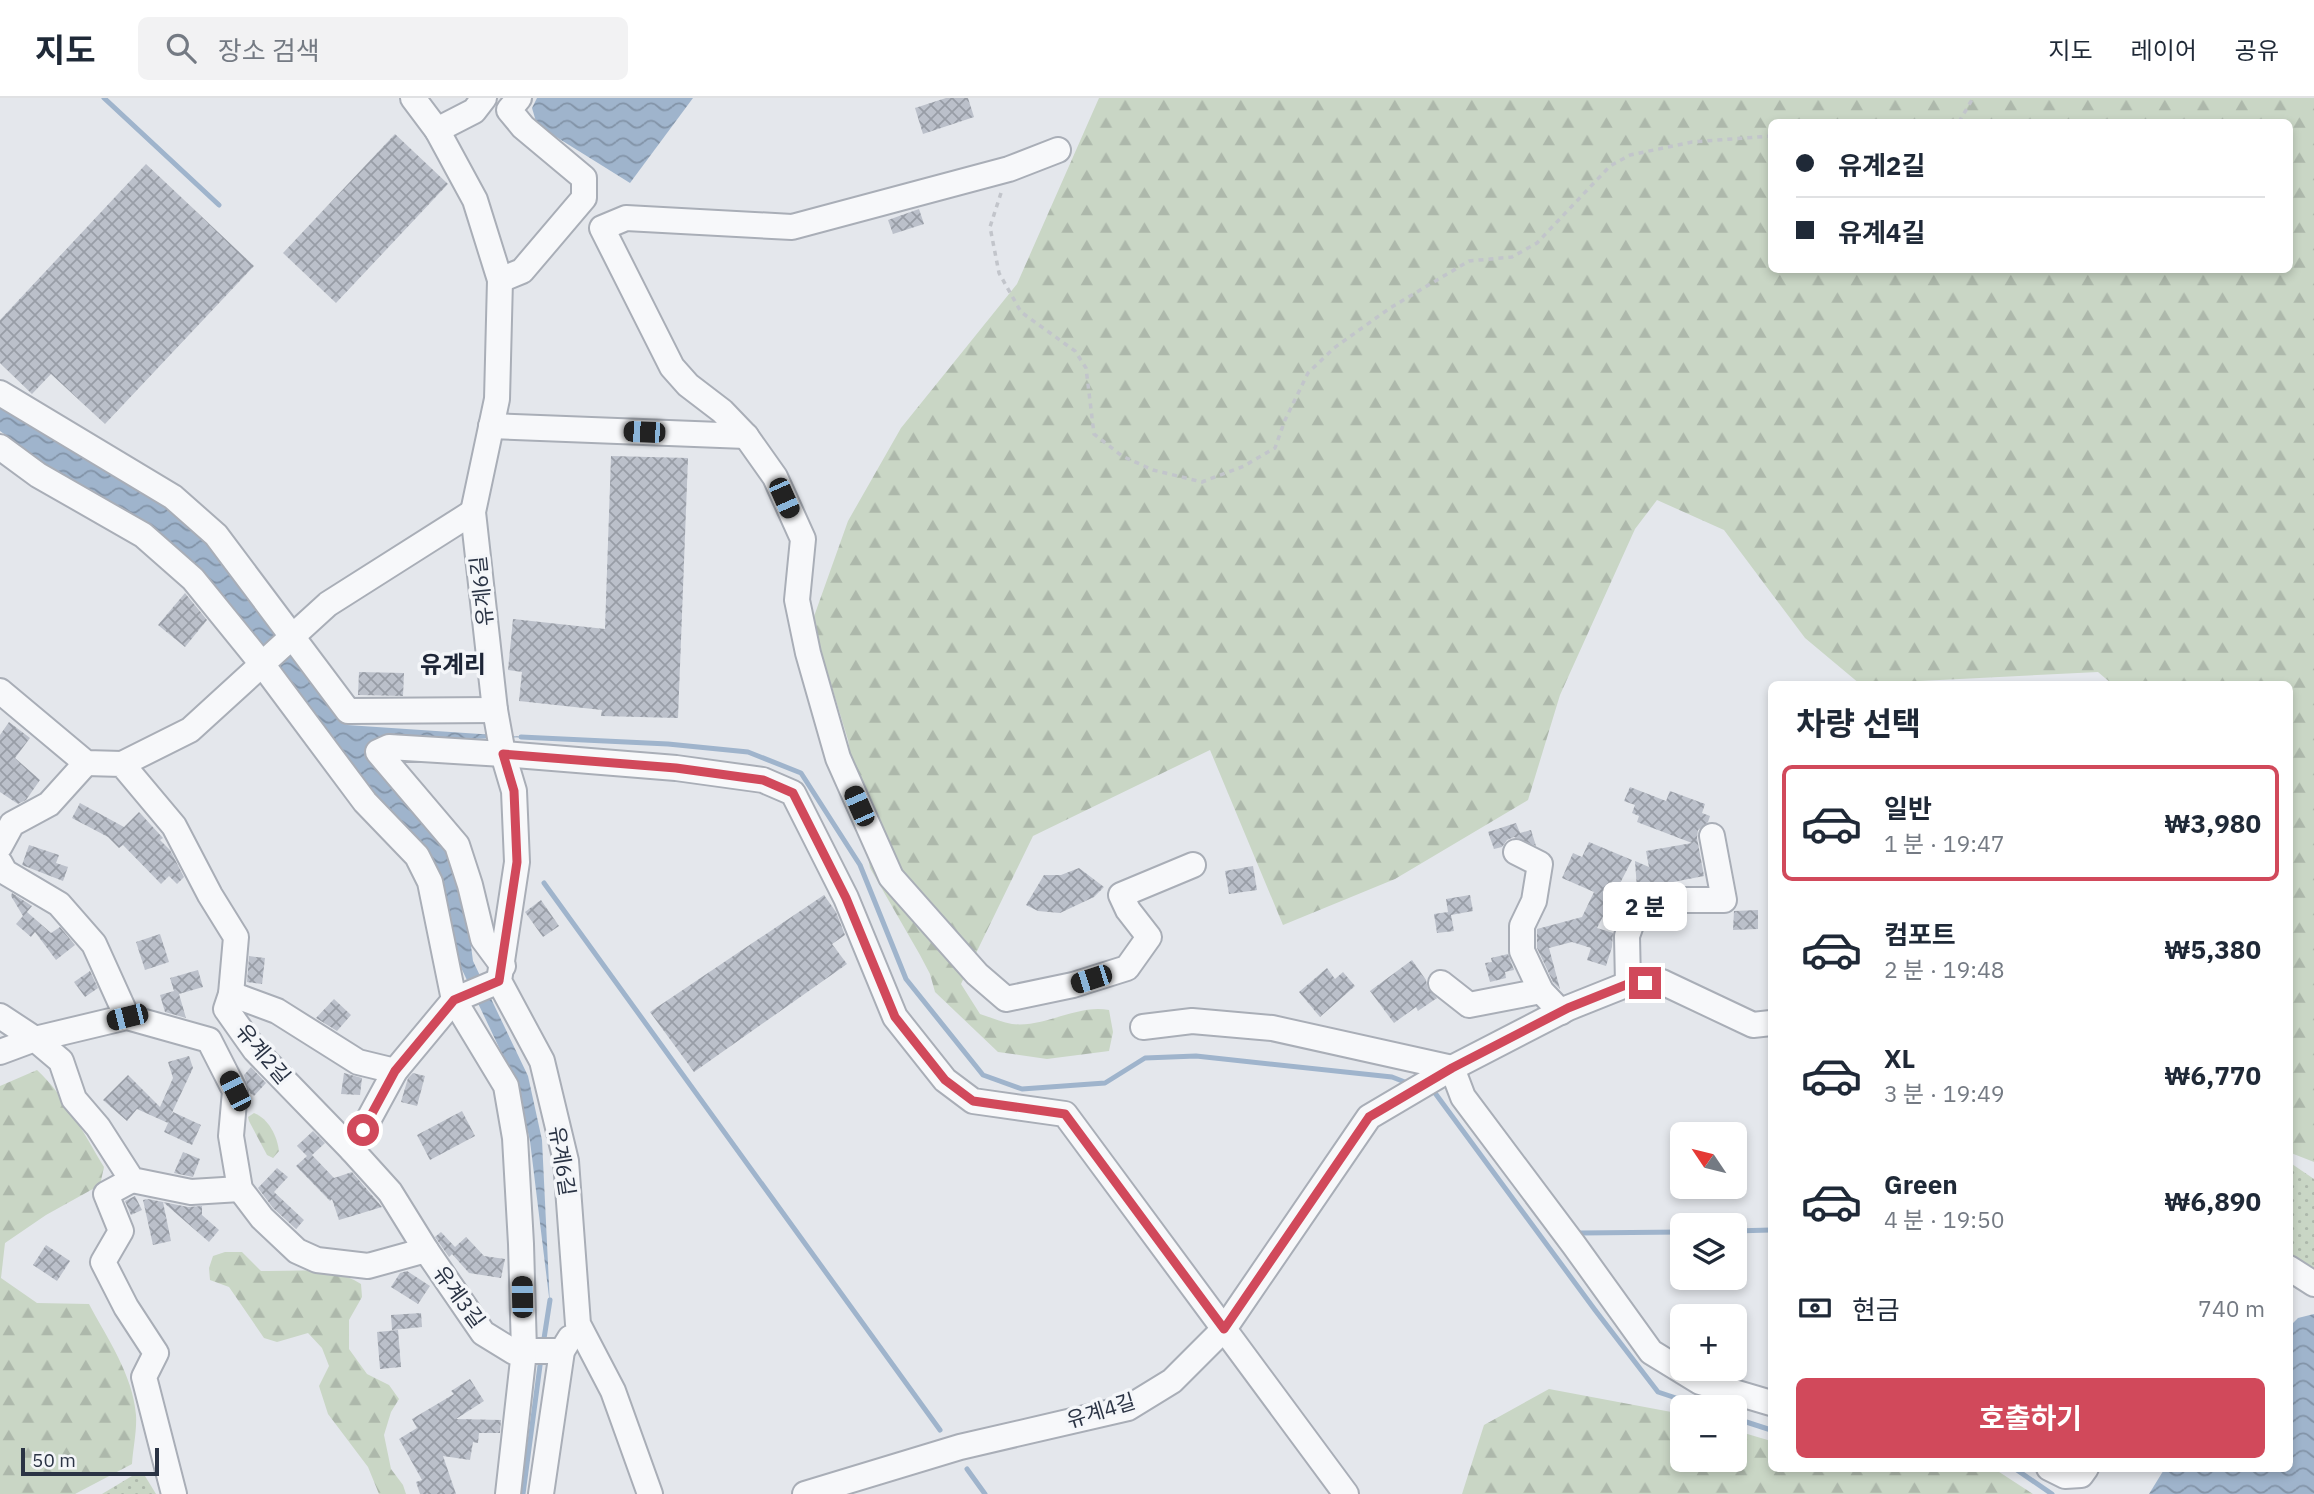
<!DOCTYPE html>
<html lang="ko">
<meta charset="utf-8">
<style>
body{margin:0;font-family:"IBM Plex Sans","Noto Sans KR",sans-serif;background:#f2f2f3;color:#1f2937;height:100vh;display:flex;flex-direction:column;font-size:26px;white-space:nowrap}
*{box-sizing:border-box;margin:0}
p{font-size:23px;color:#747a83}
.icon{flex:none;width:38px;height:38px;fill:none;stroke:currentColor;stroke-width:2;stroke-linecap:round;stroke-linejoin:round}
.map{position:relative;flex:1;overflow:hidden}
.panel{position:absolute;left:1768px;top:583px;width:525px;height:791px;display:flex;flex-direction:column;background:#fff;border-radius:10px;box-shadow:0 4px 10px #0003}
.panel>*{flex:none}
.banner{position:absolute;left:1768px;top:21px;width:525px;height:154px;border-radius:10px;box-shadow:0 4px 10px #0003;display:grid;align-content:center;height:154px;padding:0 28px;background:#fff}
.needle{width:46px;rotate:305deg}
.buttons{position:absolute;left:1670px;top:1024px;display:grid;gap:14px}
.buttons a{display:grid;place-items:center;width:77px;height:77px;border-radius:10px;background:#fff;box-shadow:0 4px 10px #0003;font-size:35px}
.scale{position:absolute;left:21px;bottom:18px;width:138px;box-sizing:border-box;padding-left:7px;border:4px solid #2b3445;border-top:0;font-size:19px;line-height:24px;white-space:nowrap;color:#2b3445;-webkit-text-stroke:5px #f4f6f9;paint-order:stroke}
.end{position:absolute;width:32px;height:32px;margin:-16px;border:9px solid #d1495b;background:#fff;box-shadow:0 0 0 4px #fff}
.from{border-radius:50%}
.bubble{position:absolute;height:49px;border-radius:10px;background:#fff;box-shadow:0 4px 10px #0003;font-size:23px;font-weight:700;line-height:49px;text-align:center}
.car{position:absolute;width:21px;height:42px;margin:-21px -10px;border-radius:9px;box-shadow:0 0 5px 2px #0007;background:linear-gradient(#222 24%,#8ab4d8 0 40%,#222 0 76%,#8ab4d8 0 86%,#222 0)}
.banner b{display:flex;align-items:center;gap:24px;height:66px;font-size:26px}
.banner b+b{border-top:2px solid #e0e1e3}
.banner i{width:18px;height:18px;background:#1f2937}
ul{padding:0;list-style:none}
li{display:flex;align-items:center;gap:21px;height:116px;margin:0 14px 10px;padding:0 14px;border:4px solid transparent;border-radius:10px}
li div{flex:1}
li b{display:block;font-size:26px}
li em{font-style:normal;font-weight:700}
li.selected{border-color:#d1495b}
li>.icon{width:63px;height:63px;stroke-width:1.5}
h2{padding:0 28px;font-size:32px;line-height:84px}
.pay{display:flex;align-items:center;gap:18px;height:77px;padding:0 28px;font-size:26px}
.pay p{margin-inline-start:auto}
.button{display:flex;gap:14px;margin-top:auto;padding:14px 28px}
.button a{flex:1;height:80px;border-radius:10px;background:#d1495b;color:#fff;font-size:28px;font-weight:700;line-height:80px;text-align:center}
header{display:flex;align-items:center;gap:42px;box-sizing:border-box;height:98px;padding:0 35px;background:#fff;border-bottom:2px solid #e0e1e3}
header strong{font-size:33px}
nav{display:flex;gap:38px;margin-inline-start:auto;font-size:24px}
.search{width:490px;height:63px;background:#f2f2f3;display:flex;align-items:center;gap:18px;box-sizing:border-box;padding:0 24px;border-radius:10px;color:#747a83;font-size:26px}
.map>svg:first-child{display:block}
.grass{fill:url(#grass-dots)}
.forest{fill:url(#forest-firs);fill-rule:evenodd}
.water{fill:url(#water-waves)}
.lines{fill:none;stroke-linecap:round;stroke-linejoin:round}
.stream{stroke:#9fb4cc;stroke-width:5}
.building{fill:url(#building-cross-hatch)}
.minor-casing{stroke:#a9aeb7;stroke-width:28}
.path{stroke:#c2c5cb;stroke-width:3.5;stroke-dasharray:5 5;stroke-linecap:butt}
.minor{stroke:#f7f8fa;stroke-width:24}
.route{stroke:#d1495b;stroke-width:9}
.labels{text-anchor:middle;stroke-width:7;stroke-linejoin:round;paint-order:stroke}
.street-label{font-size:21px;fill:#2b3445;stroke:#f4f6f9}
.quarter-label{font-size:24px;font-weight:bold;fill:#1d2536;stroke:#f4f6f9}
</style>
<header>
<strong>지도</strong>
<div class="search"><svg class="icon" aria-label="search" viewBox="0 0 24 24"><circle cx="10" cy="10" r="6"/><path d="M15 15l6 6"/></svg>장소 검색</div>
<nav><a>지도</a><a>레이어</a><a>공유</a></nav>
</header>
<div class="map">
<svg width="2314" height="1396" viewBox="0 0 2314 1396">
<defs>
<pattern id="grass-dots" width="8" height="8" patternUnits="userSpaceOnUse" patternTransform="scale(1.75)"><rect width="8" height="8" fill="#c9d6c5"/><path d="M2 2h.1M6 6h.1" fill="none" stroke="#adb8ab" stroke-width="1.8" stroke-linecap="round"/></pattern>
<pattern id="forest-firs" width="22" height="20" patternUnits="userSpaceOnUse" patternTransform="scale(1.75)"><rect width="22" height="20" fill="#c9d6c5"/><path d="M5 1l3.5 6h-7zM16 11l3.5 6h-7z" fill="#adb8ab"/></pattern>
<pattern id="water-waves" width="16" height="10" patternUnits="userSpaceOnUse" patternTransform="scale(1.75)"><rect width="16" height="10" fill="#9fb4cc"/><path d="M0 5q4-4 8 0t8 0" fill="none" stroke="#8293a7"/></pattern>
<pattern id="building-cross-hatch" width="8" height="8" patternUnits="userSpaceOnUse" patternTransform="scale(1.75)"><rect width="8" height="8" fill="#bbc0ca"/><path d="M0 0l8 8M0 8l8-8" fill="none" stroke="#989da6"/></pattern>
</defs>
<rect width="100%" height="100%" fill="#e4e7ec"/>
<g class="grass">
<path d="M2289,1064L2314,1081V1172L2289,1154Z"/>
<path d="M132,1378H145L156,1396H102Z"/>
</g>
<g class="forest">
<path d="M1099,0H2314V1064L2291,1055L2289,1010V586H2112L2098,574L1860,586L1805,540L1724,432L1657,402L1635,431L1560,597L1528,702L1395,781L1283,827L1210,652L1033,738L961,886L980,916C990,919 1001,924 1012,926C1045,930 1077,906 1109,912L1113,934L1109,953L1047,961L998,954L935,894L930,876L920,857L870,770L848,642L812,524L848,423L901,330L1017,186ZM1771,24H2289V172H1771Z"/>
<path d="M37,972C65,998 84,1036 104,1069L100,1087L46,1117L5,1145L1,1180L37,1205L89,1206C107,1240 133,1277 136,1317C137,1333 133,1350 132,1366L75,1396H0V988Z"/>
<path d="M254,1015C269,1021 277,1038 279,1053L273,1060L267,1057L249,1023L248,1019Z"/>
<path d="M225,1154H242L261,1173C295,1174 331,1167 361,1186L362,1199L349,1222V1251L367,1276L389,1287L399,1301L391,1314L384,1337L391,1371L403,1387L406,1396H379L368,1369L328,1316L319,1288L329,1268L322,1250L308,1235L277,1244L264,1240L229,1189L210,1182L209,1170L213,1158Z"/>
<path d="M1549,1291L1682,1316V1362H1734V1332L1771,1343V1370H1993L2033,1396H1462L1484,1327Z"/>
</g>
<g class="water">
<path d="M537,0H693L630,85L537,27L532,10Z"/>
<path d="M0,307L61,347L169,409L212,448L347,627L525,639L370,645L369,655L446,746L463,788L473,863L528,978L542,1042L550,1207L530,1043L516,985L455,857L442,792L429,752L367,687L149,427L46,367L0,333Z"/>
<path d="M2314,1216V1396H2149L2165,1370H2289V1229L2298,1220Z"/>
</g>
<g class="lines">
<g class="stream">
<path d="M104,0L219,107"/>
<path d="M521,639L668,646L748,654L801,675L860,767L906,881L983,977L1022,991L1105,985L1145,960L1196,958L1392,979L1410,986"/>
<path d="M544,785L940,1332"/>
<path d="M1429,992L1435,995L1595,1212L1658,1294L1703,1309"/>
<path d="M1734,1133L1771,1132"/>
<path d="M1581,1135L1682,1134"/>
<path d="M543,1247L550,1202"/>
<path d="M1734,1320L1771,1332"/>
<path d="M2014,1370L2052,1396"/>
<path d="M967,1371L985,1396"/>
<path d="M523,1396L541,1260"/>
</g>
</g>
<g class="building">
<path d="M946,0H968L974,19L923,36L915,10Z"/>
<path d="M395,36L448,86L336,205L283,155Z"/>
<path d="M146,66L254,168L105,326L51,276L32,296L0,265V222Z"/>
<path d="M919,111L924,126L893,136L888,122Z"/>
<path d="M611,358L688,360L678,620L601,618L602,612L519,603L522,574L508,572L513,521L605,531Z"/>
<path d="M185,495L207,522L185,549L158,527Z"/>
<path d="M359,574L404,575L403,598L358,597Z"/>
<path d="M9,624L30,640L15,660L40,682L26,702L18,706L0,694V637Z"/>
<path d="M1630,689L1666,703L1670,693L1705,706L1702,715L1710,718L1708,724L1698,732L1697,740L1704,778L1637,791L1635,763L1649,769L1646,753L1692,745L1637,724L1639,718L1632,715L1635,707L1624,703Z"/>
<path d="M80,705L124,729L139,714L163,740L160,742L170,752L184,779L177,786L169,778L161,786L123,747L119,750L108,739L72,720Z"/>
<path d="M1516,725L1520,735L1531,732L1536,748L1514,739L1507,742L1502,749L1494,751L1488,734Z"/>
<path d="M1589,744L1632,762L1597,830L1613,835L1612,849L1606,868L1587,862L1591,850L1572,844L1549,850L1560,891L1553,884L1537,850V831L1582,819L1594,794L1562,780L1573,755L1582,759Z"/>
<path d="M29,747L59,757L56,765L68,769L63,783L22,767Z"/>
<path d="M1253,768L1257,792L1229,796L1225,773Z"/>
<path d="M1079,770L1104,789L1094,799L1060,815L1038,813L1026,807L1044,777H1061Z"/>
<path d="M12,795L32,808L27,814L51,835L60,829L75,847L56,862L35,834L31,839L16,826L23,818L11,798Z"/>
<path d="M824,797L836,814L845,837L832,846L847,866L694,974L650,914Z"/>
<path d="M1470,797L1473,813L1451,817L1454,833L1437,835L1434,816L1448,814L1446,801Z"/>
<path d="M541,802L559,828L543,839L525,814Z"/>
<path d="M1758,812V831L1733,832L1734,813Z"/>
<path d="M160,836L169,864L145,872L136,844Z"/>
<path d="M1508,856L1514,872L1505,874L1506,880L1490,884L1485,865L1492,864L1491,860Z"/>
<path d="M249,858L265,860L262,886L247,884Z"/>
<path d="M1412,862L1426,882L1428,891L1437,900L1418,913L1416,909L1394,925L1370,893Z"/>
<path d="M1327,870L1335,881L1343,874L1355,888L1320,919L1299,894Z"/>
<path d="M198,872L203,889L179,896L186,920L165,914L160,897L174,893L170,880Z"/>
<path d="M90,873L98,890L85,899L74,884Z"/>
<path d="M334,901L351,917L337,933L316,920Z"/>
<path d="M189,958L193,970L170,1019L173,1014L201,1027L192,1047L164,1034L168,1025L137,1011L127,1023L103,1002L128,977L160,1009L173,980L168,964Z"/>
<path d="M251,969L266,985L254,998L250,995L244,977Z"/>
<path d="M344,975L362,980L360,997L341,996Z"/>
<path d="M413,975L425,978L417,1008L401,1004L408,980Z"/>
<path d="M462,1013L475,1038L430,1062L417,1037Z"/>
<path d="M313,1033L325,1045L312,1057L334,1080L352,1074L382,1109L339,1122L332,1101L330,1103L296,1068L307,1058L297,1048Z"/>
<path d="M183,1054L200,1061L193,1079L174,1075Z"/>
<path d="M277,1070L288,1079L274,1094L304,1122L296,1131L273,1110L258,1090Z"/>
<path d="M135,1098L142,1112L131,1117L125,1103Z"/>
<path d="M148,1101L188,1109L202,1108V1117L219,1132L209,1144L163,1104L171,1143L153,1147L143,1102Z"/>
<path d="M441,1134L455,1149L466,1139L484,1158L505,1161L501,1180L469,1175L452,1156L449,1159L435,1139Z"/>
<path d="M46,1147L70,1163L57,1183L33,1167Z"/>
<path d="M407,1173L430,1188L418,1206L391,1189L400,1175Z"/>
<path d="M421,1215L422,1229L392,1232L391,1217Z"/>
<path d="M398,1232L401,1269L380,1271L377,1234Z"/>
<path d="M470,1281L484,1303L456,1321L501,1322L500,1335H479L478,1345L473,1344L470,1362L443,1358L456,1396H420L416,1384L422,1382L399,1341L417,1330L412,1321L454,1296L451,1293Z"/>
</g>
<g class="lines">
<g class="minor-casing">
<g id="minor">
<path d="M413,0L437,32L475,102L500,182L497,301L473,414L495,612L503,656L514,693L517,764L499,883L542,963L566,1063L578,1226L613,1293L650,1396"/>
<path d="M437,32L474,13L484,0"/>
<path d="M1058,52L1009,71L792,129L626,120L602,130L672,269L688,287L722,313L746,338L775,379L803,441L797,502L808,555L838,660L891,779L977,876L1006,901L1073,887L1127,870L1149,839L1128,812L1121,797L1193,767"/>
<path d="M500,182L522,173L584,100V80L523,29L509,12L519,0"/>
<path d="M0,295L173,399L216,437L348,613L495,612"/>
<path d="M491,328L746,338"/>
<path d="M0,349L38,377L143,437L193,481L262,566L365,704L417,758L430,784L454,902L506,988L515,1040L521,1146L524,1253H562"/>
<path d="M0,593L86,665L122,666L174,728L210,797L236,839L231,896L226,911L255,952L352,1052L395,973L454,902L499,883"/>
<path d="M122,666L190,632L328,506L473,414"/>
<path d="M0,748L12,726L49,706L86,665"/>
<path d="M1516,754L1540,766L1534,803L1522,828V853L1541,893L1561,914"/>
<path d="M0,765L5,774L59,806L94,846L127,919"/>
<path d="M503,868L483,841L470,787L457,747L378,654L389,649L503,656L676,670L763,682L793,695L846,800L895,919L945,982L973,1003L1065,1016L1346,1396"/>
<path d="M1441,885L1469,907L1541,893"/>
<path d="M1628,886L1627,838L1635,816L1685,802H1724L1712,738"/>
<path d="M231,896L277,913L358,964L395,973"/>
<path d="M0,918L35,941L127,919L209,942L235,993L231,1038L240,1091L262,1120L297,1153L317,1162L368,1168L426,1152L483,1235L514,1254L524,1253L508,1396"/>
<path d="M1143,929L1192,923L1272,930L1452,970"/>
<path d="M0,954L35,941L61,963L74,1001L98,1029L132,1082L191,1094L240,1091"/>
<path d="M1452,970L1463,999L1574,1147L1651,1254L1700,1284L1771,1305"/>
<path d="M352,1052L390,1094L426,1152"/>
<path d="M132,1082L106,1096L121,1133L103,1164L126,1209L156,1255L144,1279L174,1396"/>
<path d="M2289,1170L2314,1186"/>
<path d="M2049,1370L2065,1378L2081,1377L2086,1370"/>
<path d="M541,1396L562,1253L570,1240"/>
<path d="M805,1396L960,1349L1128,1310L1172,1283L1224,1231L1369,1019L1452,970L1568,910L1628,886L1662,884L1753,927L1771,925"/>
</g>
</g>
<g class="path">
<path d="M1959,24L1973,0"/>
<path d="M1001,95L990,129L999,175L1021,214L1075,253L1086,270L1094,336L1122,358L1153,372L1202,384L1244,368L1275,350L1285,322L1308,275L1334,250L1390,210L1469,163L1512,159L1537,145L1610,68L1630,57L1692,44L1771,38"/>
</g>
<use href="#minor" class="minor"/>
</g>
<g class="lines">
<path class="route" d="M363,1032L395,973L454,902L499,883L517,764L514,693L503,656L676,670L741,679L763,682L793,695L846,800L895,919L945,982L973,1003L1065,1016L1224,1231L1369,1019L1452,970L1568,910L1628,886L1645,885"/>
</g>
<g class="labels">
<g class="street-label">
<text transform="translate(482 493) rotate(-96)" y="7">유계6길</text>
<text transform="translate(263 956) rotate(50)" y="7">유계2길</text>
<text transform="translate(562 1063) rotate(81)" y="7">유계6길</text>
<text transform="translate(459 1199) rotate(54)" y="7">유계3길</text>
<text transform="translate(1101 1313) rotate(-17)" y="7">유계4길</text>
</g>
<g class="quarter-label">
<text x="453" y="575">유계리</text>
</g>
</g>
</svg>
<div class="buttons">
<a><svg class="needle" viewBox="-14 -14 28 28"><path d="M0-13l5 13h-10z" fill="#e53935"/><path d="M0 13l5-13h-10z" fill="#747a83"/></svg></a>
<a><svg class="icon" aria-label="layers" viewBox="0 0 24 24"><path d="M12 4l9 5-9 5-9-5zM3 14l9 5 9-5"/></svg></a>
<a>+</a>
<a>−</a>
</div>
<div class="scale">50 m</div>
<i class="end from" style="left:363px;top:1032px"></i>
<i class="end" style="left:1645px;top:885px"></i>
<div class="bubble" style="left:1603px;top:784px;width:84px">2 분</div>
<i class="car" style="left:644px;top:334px;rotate:272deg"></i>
<i class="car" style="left:784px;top:400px;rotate:156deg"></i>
<i class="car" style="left:859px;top:708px;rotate:336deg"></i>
<i class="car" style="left:1091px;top:881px;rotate:252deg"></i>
<i class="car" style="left:127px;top:919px;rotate:256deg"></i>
<i class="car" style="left:235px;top:993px;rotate:333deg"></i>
<i class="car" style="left:522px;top:1199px;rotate:359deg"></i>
<div class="banner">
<b><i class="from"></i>유계2길</b>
<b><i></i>유계4길</b>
</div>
<section class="panel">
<h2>차량 선택</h2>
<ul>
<li class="selected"><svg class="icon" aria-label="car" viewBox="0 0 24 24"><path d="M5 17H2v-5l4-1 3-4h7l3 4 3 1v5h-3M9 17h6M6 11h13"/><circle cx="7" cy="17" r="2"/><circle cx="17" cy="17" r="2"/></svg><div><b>일반</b><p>1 분 · 19:47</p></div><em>₩3,980</em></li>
<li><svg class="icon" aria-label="car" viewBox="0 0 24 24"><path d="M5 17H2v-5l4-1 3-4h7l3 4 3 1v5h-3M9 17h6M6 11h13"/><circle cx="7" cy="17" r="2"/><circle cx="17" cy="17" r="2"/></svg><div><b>컴포트</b><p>2 분 · 19:48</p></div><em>₩5,380</em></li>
<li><svg class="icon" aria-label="car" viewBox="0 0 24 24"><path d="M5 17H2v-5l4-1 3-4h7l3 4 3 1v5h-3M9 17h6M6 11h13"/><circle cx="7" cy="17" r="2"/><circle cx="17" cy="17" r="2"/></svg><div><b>XL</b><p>3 분 · 19:49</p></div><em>₩6,770</em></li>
<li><svg class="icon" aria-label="car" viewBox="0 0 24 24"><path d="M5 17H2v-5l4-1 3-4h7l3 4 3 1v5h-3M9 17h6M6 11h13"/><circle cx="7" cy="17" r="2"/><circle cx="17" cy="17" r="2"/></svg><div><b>Green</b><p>4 분 · 19:50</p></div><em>₩6,890</em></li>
</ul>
<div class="pay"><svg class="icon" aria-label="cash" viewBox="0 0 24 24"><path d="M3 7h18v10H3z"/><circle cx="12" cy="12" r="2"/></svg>현금<p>740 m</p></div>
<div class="button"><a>호출하기</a></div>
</section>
</div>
